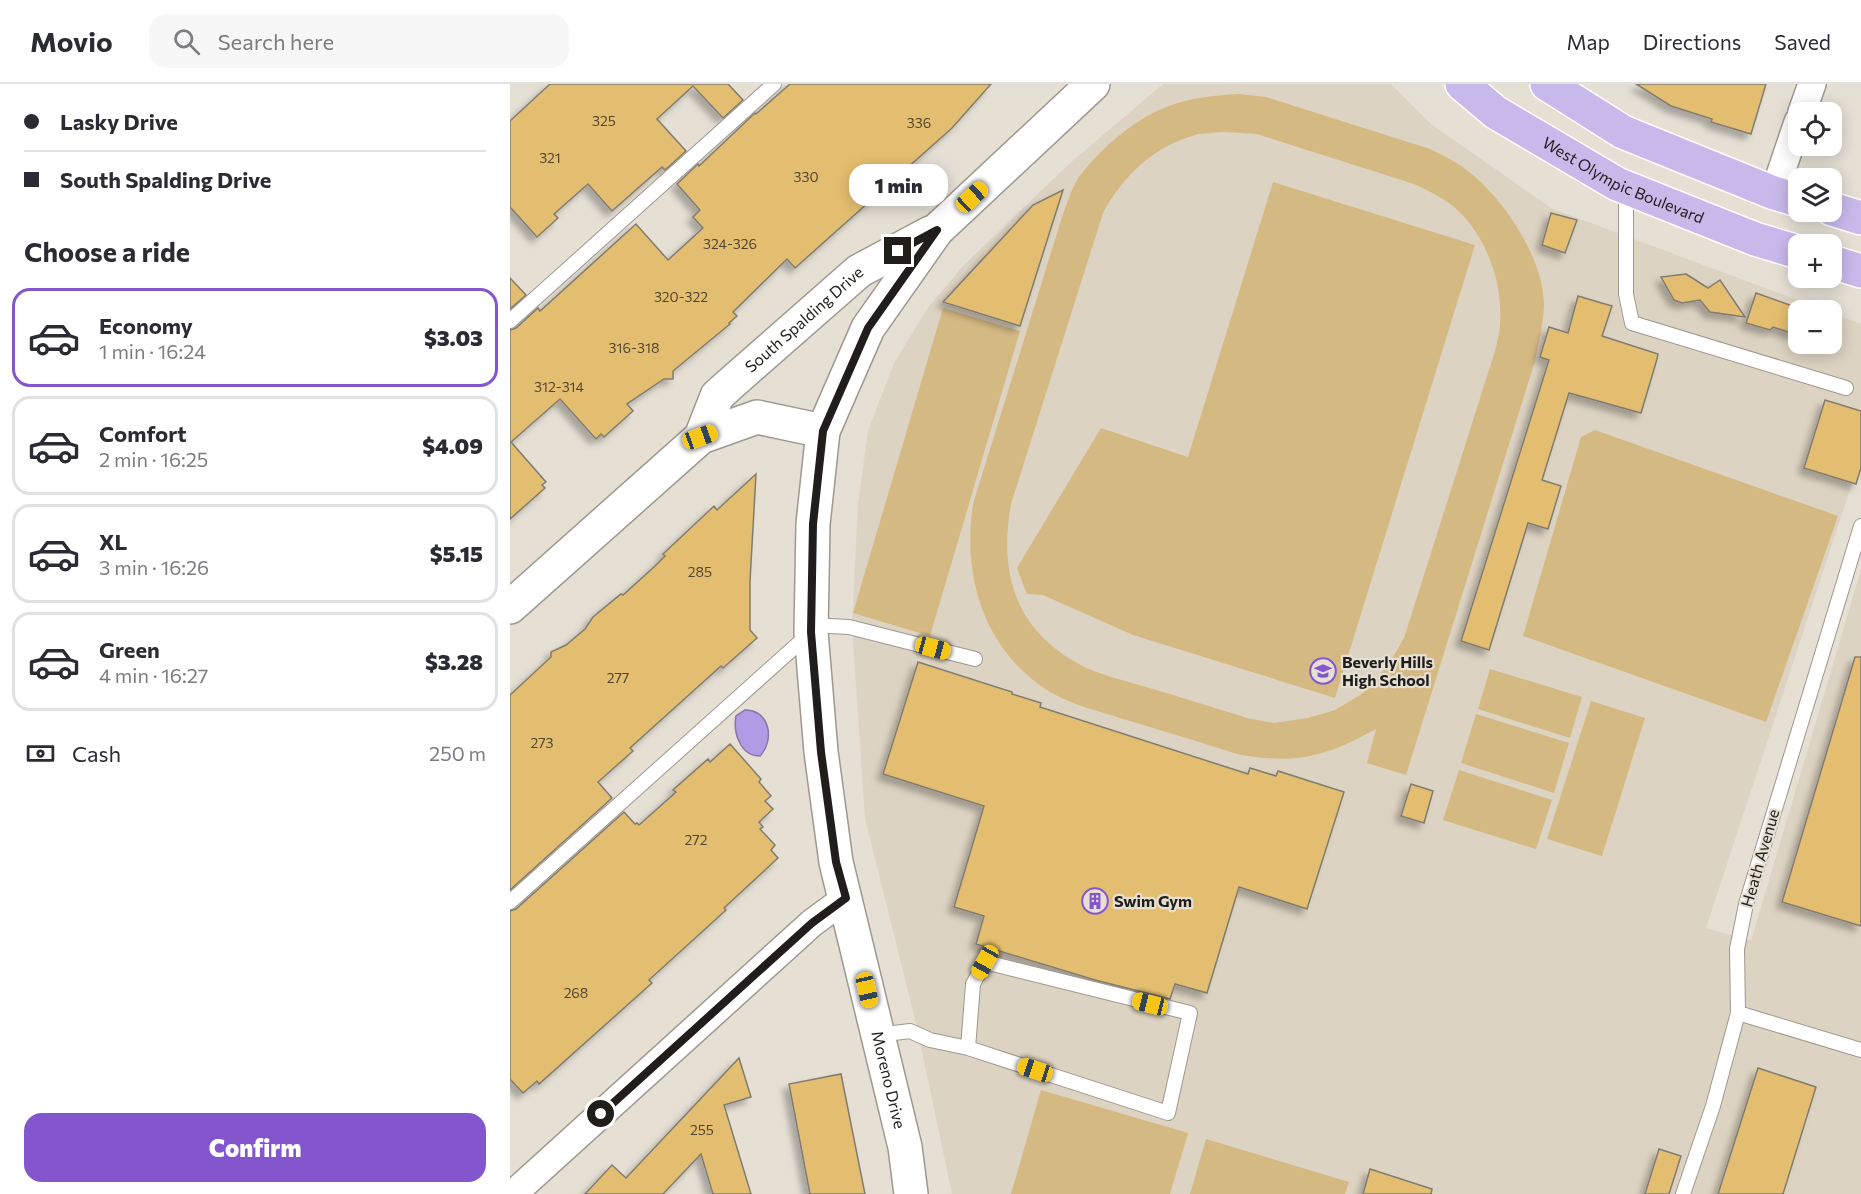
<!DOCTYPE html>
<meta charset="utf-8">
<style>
body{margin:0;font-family:Commissioner,sans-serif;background:#f7f7f7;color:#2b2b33;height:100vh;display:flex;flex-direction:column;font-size:22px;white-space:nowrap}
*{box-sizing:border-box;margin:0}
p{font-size:20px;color:#7c7c81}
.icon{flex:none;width:33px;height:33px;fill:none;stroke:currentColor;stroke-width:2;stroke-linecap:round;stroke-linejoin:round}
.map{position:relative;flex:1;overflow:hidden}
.sheet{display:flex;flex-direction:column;background:#fff;width:510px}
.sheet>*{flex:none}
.guide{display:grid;align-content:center;height:132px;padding:0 24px;background:#fff}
.buttons{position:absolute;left:1278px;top:18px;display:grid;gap:12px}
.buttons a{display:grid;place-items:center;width:54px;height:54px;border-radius:12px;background:#fff;box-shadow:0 3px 15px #0003;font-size:30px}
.end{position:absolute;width:27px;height:27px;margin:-14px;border:8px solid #201e1a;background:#fff;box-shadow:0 0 0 3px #fff}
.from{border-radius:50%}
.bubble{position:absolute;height:42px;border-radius:18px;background:#fff;box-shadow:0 3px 15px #0003;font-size:20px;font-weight:800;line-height:42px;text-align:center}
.car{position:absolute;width:18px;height:36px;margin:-18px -9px;border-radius:8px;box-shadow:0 0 4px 2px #0007;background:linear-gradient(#f5c518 24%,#345 0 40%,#f5c518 0 76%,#345 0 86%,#f5c518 0)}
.guide b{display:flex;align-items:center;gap:21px;height:57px;font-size:22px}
.guide b+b{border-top:2px solid #e1e1e2}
.guide i{width:15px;height:15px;background:#2b2b33}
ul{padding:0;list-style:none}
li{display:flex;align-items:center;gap:18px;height:99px;margin:0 12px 9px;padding:0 12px;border:3px solid #e1e1e2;border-radius:18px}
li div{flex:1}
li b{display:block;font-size:22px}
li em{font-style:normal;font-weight:800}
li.on{border-color:#8456ce}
li>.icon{width:54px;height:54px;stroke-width:1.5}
h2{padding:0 24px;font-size:27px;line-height:72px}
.pay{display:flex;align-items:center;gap:15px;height:66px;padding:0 24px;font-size:22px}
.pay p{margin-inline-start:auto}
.primary-button{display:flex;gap:12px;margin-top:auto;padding:12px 24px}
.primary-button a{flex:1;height:69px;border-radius:18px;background:#8456ce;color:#fff;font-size:24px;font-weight:800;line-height:69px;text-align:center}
header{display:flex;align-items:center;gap:36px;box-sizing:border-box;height:84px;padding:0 30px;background:#fff;border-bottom:2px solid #e1e1e2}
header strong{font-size:28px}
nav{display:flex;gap:33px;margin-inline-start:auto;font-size:21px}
.search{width:420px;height:54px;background:#f7f7f7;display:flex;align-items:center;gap:15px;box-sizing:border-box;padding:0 21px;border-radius:18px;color:#7c7c81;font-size:22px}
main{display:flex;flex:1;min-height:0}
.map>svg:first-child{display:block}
.built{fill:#ddd3c2}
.green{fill:#d5b983;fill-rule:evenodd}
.water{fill:#b29be5;stroke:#8676a8;stroke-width:1.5}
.building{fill:#e4be70;stroke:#817c71;stroke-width:1.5;filter:url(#shadow)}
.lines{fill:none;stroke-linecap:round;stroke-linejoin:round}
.lane-casing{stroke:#9e988e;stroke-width:16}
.street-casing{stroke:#9e988e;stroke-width:30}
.secondary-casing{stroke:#9e988e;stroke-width:36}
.primary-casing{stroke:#fff;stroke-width:36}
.lane{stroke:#fff;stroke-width:14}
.street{stroke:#fff;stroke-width:27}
.secondary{stroke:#fff;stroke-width:33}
.primary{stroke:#c9b9eb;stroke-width:33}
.route{stroke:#201e1a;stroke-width:8}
.labels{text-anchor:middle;stroke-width:4.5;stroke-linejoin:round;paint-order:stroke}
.number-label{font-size:14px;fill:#514630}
.street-label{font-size:16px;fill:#201e1a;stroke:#e5dfd4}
.poi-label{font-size:16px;font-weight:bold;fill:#201e1a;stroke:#e5dfd4;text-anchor:start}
</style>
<header>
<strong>Movio</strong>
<div class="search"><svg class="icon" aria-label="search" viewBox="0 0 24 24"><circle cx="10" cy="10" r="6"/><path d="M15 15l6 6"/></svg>Search here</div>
<nav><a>Map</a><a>Directions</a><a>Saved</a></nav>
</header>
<main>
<section class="sheet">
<div class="guide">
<b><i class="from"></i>Lasky Drive</b>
<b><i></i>South Spalding Drive</b>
</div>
<h2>Choose a ride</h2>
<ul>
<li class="on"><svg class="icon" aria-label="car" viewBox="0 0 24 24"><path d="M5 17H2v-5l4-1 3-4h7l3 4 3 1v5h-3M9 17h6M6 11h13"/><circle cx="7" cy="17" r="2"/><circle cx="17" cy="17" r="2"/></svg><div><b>Economy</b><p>1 min · 16:24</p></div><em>$3.03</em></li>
<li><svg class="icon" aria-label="car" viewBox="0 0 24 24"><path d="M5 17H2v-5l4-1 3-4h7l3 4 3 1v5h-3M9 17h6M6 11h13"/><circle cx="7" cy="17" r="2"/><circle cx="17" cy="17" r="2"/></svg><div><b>Comfort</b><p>2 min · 16:25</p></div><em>$4.09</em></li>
<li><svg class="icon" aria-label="car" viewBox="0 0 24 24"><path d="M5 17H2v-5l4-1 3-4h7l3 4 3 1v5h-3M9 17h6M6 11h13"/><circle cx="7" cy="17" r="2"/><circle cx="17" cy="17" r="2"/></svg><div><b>XL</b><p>3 min · 16:26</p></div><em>$5.15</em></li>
<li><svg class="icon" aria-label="car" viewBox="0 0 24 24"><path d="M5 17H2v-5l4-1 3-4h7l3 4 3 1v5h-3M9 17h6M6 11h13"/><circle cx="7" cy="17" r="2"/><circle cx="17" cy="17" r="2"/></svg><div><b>Green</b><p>4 min · 16:27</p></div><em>$3.28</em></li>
</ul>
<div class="pay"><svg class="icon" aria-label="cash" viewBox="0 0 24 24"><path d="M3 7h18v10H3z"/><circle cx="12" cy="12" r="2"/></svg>Cash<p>250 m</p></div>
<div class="primary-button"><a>Confirm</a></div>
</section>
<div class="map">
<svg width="1351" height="1110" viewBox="0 0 1351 1110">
<defs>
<filter id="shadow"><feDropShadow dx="-5.5" dy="5.5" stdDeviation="3" flood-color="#0004"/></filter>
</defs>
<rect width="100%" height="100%" fill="#e5dfd4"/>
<path class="built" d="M653,0H881L921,40L1041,124L1314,226H1288V260H1322V229L1351,240V372L1196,844L1241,857L1351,486V1110H442L406,939L355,734L342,542L348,420L358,347L384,279L417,225L452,183L559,80Z"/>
<g class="green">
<path d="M728,10L756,13L920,65C935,72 950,80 963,91C997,120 1034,176 1034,222C1033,240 1029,259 1025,277L896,691L857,679L866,645C815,673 786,681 727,670C689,658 651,646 613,635C589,627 562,621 540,608C474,567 452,493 463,420L553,130C557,120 560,109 565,100C572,86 587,72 598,61C641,23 671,13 728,10ZM713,48L747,50L904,100C917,106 932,113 944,123C976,151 993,197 990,240C990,249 987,258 985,267L894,554L880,578L865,597L850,611L825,626L798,634L764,639L737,634C703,623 670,613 636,603C614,596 588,591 567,579C504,544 489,487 501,420L593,129C613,92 643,63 685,51C693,49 704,49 713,48Z"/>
<path d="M763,98L965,161L825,614L623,551L533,511L517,510L507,484L591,344L678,373Z"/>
<path d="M433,224L510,247L420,552L343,529Z"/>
<path d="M1085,346L1328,432L1256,638L1013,552L1071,353Z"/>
<path d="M980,585L1072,613L1060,654L968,625Z"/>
<path d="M1081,617L1135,634L1092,772L1037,755Z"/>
<path d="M966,630L1059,659L1044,709L951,679Z"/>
<path d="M949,686L1042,716L1026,765L933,736Z"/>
<path d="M531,1006L678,1049L660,1110H501Z"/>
<path d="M696,1055L839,1098L835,1110H680Z"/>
</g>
<path class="water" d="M235,626C260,626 265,656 250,672C230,672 223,648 226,632Z"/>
<g class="building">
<path d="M40,0H218L233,16L213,34L183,2L147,35L176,67L155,86L152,83L102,127L78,100L44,130L48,134L27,153L0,123V37Z"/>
<path d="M280,0H481L442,44L285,184L277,175L223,228L227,232L219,239L220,240L163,287V295H154L117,320L123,327L94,353L91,350L86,355L50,315L1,358L36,398L32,401L35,404L0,435V246L6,244L28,224L30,227L126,140L158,176L193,144L183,133L190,126L167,100L188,80L189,82L245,29L246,30Z"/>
<path d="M1126,0H1256L1241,50L1201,38L1202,35L1161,22Z"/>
<path d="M553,106L510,242L433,218L523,121Z"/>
<path d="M1041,129L1067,136L1055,169L1032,161Z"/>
<path d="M1176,190L1198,204L1210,196L1235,233L1200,228L1190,216L1172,219L1164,216L1151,193Z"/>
<path d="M0,194L16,211L0,225Z"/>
<path d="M1246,209L1288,224V251L1263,243L1260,246L1236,239Z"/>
<path d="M1068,212L1102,222L1092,252L1148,270L1147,275L1131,329L1059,309L1032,396L1051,402L1038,445L1018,439L979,566L951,557L1039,276L1030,273L1039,243L1058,249Z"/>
<path d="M1315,316L1351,327V384L1346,400L1294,384Z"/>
<path d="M246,390L240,497V546L247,554L213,584L211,582L120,664L123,667L88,698L102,714L0,806V611L41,573V568L56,561L75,545L83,533L111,510L113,511L145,482L155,472L153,470L204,422L207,426Z"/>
<path d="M1345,573H1351V842L1272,818Z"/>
<path d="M408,578L502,608V610L531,619L530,623L738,690L740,684L766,692L768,687L834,708L797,825L729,803L697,909L665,900L660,915L585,896L466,860L474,832L444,823L474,722L373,690Z"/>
<path d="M220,660L251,695L249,698L261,712L255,717L263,725L249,738L253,743L250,745L265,761L261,766L268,774L214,824L216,826L139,896L142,899L29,1000L27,997L13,1009L0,995V827L6,825L114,728L125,740L127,739L129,741L166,708L163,706L198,675L200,678Z"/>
<path d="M901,700L923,707L914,739L891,732Z"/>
<path d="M229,974L241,1013L214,1021L241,1110H203L191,1070L153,1110H75L102,1081L116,1094Z"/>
<path d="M1248,984L1306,1003L1273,1110H1208Z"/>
<path d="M331,990L355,1110H300L279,1000Z"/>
<path d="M1149,1065L1171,1072L1159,1110H1135Z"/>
<path d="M860,1085L922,1105L921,1110H853Z"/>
</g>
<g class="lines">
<g class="lane-casing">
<g id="lane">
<path d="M1116,103V210L1122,239L1336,304"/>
<path d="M0,237L264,0"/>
<path d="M301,541L339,543L465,575"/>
<path d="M0,818L298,551"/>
<path d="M1228,929L1351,966"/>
<path d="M368,951L400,947L420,956L458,964L658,1029L680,929L475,878L463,900L458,964"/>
<path d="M1173,1110L1203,1022L1228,929L1227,865L1236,820L1351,442"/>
</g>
</g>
<g class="street-casing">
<g id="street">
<path d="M1292,28L1302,0"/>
<path d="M1264,109L1288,38"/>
<path d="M3,1110L302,839L336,814"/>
</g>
</g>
<g class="secondary-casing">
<g id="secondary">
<path id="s1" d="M313,347L303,440L301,548L311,668L326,778L395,1063L401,1110"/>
<path id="s2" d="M191,353L207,312L218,302L349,187L420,149"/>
<path d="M0,523L191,353L247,333L313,347L358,244L427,146L583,0"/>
</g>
</g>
<g class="primary-casing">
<g id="primary">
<path id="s3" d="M952,0L985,28L1107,100L1245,155L1288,168"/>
<path d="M1037,0L1113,48L1264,109L1288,116"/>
<path d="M1322,125L1351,134"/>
<path d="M1322,178L1351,187"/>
</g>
</g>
<use href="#lane" class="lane"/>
<use href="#street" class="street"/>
<use href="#secondary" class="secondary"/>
<use href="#primary" class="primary"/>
</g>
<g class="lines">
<path class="route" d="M91,1030L302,839L336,814L326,778L311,668L301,548L303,440L313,347L358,244L427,146L388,167"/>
</g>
<defs>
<g id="school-ring" transform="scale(1.35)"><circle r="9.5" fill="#e5dfd4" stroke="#8456ce" stroke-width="1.5"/><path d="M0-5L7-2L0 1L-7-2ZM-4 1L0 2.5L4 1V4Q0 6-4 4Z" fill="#8456ce"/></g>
<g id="building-ring" transform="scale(1.35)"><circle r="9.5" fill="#e5dfd4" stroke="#8456ce" stroke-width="1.5"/><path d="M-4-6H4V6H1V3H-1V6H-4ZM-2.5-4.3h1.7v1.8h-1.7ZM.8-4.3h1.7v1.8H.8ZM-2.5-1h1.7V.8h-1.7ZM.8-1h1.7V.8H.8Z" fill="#8456ce"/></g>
</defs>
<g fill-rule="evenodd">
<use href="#school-ring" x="813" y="587"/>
<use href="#building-ring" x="585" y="817"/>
</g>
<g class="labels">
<g class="number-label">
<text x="94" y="42">325</text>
<text x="409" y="44">336</text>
<text x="40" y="79">321</text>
<text x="296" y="98">330</text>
<text x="220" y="165">324-326</text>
<text x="171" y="218">320-322</text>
<text x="124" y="269">316-318</text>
<text x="49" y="308">312-314</text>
<text x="190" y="493">285</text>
<text x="108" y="599">277</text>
<text x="32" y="664">273</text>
<text x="186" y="761">272</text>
<text x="66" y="914">268</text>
<text x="192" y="1051">255</text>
</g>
<g class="street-label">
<text dy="6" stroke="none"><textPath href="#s3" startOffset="189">West Olympic Boulevard</textPath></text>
<text dy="6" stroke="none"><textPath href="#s2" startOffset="160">South Spalding Drive</textPath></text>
<text transform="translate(1250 774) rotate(-74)" y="6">Heath Avenue</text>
<text dy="6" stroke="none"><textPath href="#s1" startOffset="657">Moreno Drive</textPath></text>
</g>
<g class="poi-label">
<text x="832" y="584">Beverly Hills<tspan x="832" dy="18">High School</tspan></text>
<text x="604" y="823">Swim Gym</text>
</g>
</g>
</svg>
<div class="buttons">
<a><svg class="icon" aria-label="locate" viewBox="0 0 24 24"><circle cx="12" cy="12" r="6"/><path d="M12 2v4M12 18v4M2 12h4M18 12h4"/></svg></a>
<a><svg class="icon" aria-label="layers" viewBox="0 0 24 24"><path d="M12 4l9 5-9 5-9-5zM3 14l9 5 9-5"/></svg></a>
<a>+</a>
<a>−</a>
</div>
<i class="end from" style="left:91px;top:1030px"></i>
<i class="end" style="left:388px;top:167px"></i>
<div class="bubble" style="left:339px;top:80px;width:99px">1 min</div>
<i class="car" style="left:462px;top:113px;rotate:47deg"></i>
<i class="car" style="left:190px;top:353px;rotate:70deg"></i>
<i class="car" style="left:423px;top:564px;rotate:105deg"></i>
<i class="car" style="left:475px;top:878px;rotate:209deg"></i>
<i class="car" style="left:357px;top:906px;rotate:167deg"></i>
<i class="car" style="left:640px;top:920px;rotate:284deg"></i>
<i class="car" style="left:525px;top:986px;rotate:288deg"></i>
</div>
</main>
